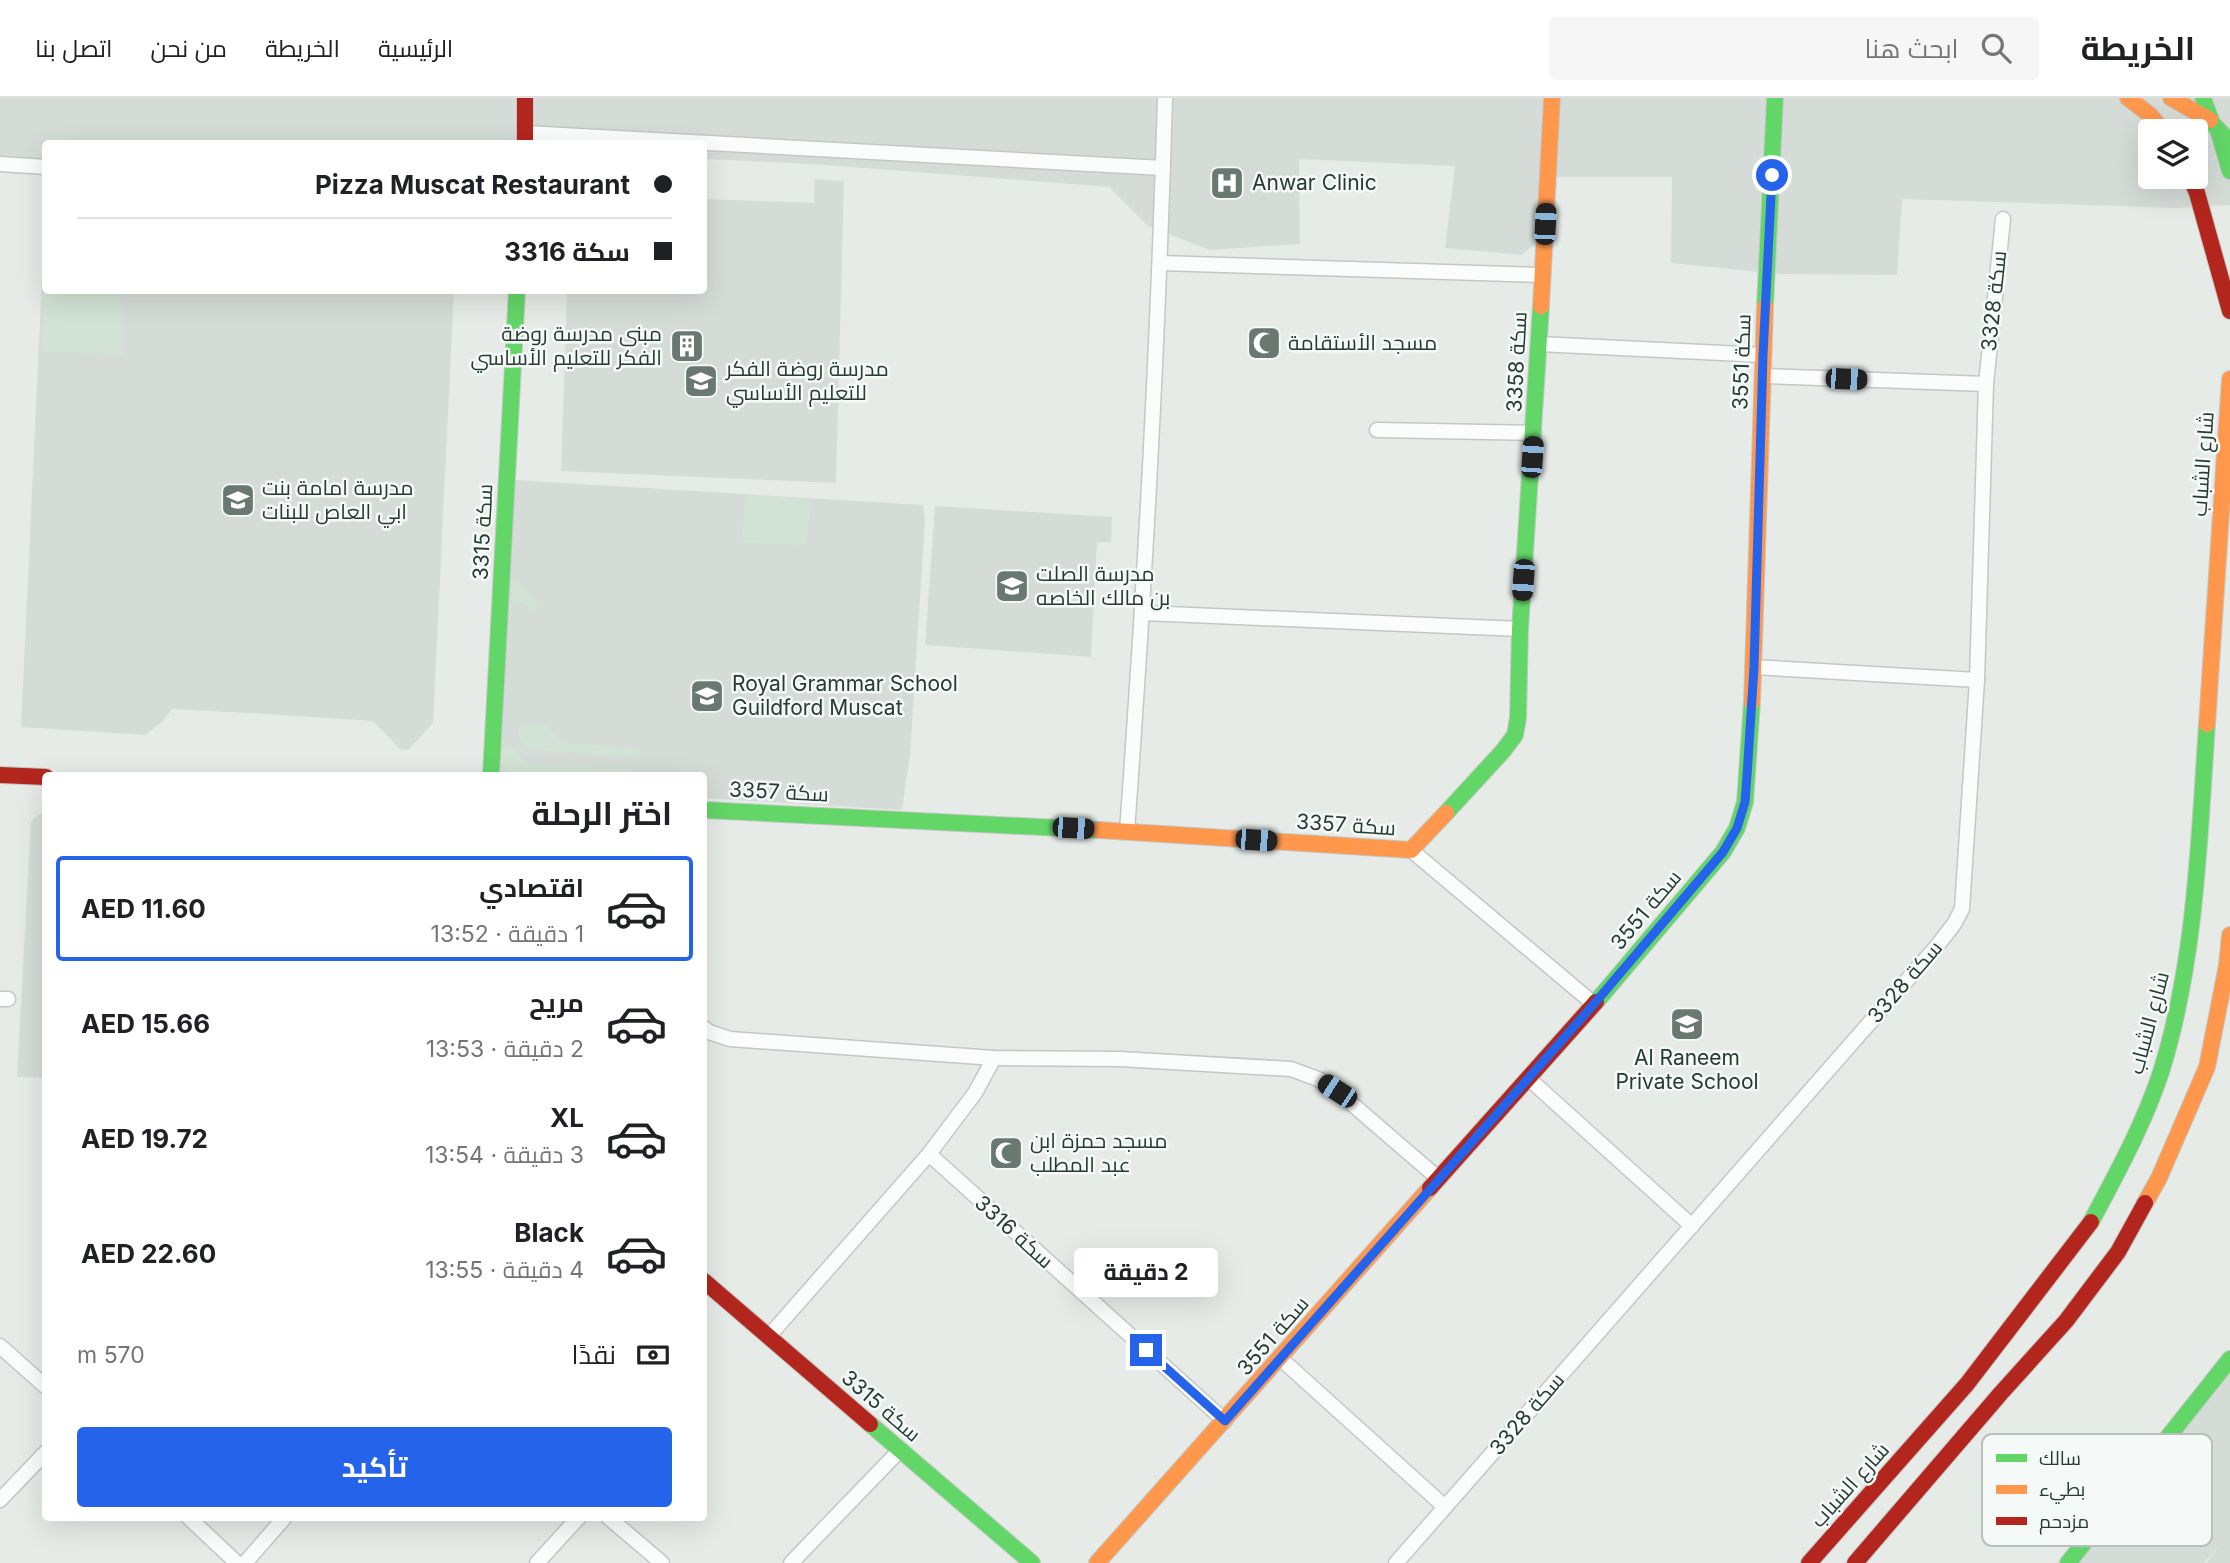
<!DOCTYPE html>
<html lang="ar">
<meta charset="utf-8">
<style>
body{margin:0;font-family:Inter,Cairo,sans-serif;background:#f6f6f6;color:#202124;direction:rtl;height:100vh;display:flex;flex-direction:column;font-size:26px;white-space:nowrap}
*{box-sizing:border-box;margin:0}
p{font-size:23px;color:#757577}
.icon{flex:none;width:38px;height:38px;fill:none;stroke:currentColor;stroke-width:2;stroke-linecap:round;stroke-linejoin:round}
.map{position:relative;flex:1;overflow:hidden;direction:ltr}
.details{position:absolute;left:42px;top:674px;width:665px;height:749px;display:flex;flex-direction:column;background:#fff;border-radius:7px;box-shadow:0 7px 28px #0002;direction:rtl}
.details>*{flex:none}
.guide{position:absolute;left:42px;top:42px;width:665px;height:154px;border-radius:7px;box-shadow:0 7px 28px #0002;direction:rtl;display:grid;align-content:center;height:154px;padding:0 35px;background:#fff}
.controls{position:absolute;left:2138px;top:21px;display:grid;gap:14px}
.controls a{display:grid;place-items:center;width:70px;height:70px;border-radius:7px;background:#fff;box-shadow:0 7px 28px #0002;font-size:35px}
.end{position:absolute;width:32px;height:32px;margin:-16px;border:9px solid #2563eb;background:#fff;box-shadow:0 0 0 4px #fff}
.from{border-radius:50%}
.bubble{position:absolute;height:49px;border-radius:7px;background:#fff;box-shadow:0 7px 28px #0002;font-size:23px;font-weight:700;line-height:49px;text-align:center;direction:rtl}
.car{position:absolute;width:21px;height:42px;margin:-21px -10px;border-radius:9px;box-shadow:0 0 5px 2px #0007;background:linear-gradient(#222 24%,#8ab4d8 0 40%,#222 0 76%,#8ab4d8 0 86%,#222 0)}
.guide b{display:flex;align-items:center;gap:24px;height:66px;font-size:26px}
.guide b+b{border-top:2px solid #e0e0e0}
.guide i{width:18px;height:18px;background:#202124}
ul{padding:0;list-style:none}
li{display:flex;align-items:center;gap:21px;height:105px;margin:0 14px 10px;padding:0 21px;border:4px solid transparent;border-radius:7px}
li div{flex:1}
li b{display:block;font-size:26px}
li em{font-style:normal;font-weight:700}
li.active{border-color:#2563eb}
li>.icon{width:63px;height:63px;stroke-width:1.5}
h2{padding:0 35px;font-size:32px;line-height:84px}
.pay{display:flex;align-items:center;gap:18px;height:77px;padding:0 35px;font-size:26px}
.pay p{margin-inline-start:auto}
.cta{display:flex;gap:14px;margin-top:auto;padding:14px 35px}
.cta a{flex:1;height:80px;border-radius:7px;background:#2563eb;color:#fff;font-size:28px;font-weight:700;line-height:80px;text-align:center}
header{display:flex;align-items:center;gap:42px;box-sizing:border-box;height:98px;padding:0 35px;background:#fff;border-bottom:2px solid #e0e0e0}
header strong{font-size:33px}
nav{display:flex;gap:38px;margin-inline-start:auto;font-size:24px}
.search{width:490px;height:63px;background:#f6f6f6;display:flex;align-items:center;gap:18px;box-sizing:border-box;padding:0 24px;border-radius:7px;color:#757577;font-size:26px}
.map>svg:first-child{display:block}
.built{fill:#d5dcd8;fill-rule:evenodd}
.green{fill:#d2e2d4}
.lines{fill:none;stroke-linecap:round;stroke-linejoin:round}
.street-casing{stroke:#c3c8c5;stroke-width:17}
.fast-casing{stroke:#c2c8c5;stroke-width:18}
.slow-casing{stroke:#c2c8c5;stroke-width:18}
.jam-casing{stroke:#c2c8c5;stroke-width:18}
.street{stroke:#fbfcfc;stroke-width:14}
.fast{stroke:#63d668;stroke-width:16}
.slow{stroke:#ff974d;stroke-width:16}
.jam{stroke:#b3261e;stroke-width:16}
.route{stroke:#2563eb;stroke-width:9}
.labels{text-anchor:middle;stroke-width:5;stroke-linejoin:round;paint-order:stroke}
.poi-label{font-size:21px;fill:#263c33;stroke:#f5f9f7;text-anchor:start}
.street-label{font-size:21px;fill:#263c33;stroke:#f5f9f7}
.key{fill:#f5f9f7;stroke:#b7c0bc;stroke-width:2}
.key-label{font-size:19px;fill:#263c33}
</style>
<header>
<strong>الخريطة</strong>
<div class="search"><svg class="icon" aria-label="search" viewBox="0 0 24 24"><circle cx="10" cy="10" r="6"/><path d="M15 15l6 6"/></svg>ابحث هنا</div>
<nav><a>الرئيسية</a><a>الخريطة</a><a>من نحن</a><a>اتصل بنا</a></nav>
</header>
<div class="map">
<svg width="2230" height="1465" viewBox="0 0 2230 1465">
<rect width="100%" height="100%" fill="#e6ebe8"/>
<g class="built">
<path d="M0,0H2230V107L2176,110L1902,101L1897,177L1780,176L1671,165L1672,79H1542L1540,142L1522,157L1445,150L1455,68L1299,61L1300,146L1210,152L1148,128L1109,89L812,66L704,61V46H46L45,75L0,72ZM2151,33H2196V79H2151Z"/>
<path d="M815,81L844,83L836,385L561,373L567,193L704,192V101L814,105Z"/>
<path d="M45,114L46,192L454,193L433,625L408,652L400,651L373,623L266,616L172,611L163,623L145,637L21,629Z"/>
<path d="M515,382L923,407L925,422L910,657L902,712L704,700V677H502L496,670Z"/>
<path d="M935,408L1112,419L1111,444H1097L1091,559L925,547Z"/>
<path d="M45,713V980L17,979L31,723Z"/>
<path d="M2230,1263V1465H2206L2220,1446L2204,1465H2057Z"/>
</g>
<g class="green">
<path d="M45,162L46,192L122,193V257L42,253Z"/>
<path d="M746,397L811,401L806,448L742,444Z"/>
<path d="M513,479L538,503L535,517L524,506L512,504Z"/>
<path d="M544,625L560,641L571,645L640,651L639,660L528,651C519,646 519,638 519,628Z"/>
<path d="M501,647H509L524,663L537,666L613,671L637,674V677H510L500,664Z"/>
</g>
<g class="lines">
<g class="street-casing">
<g id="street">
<path d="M525,35L1163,70"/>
<path d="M0,66L46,69"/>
<path d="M1160,165L1542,177"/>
<path d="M1539,246L1763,257"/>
<path d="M1763,278L1986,286"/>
<path d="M1377,332L1534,335"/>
<path d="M1144,515L1520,531"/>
<path d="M1754,569L1977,582"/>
<path d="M1127,733C1145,489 1158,245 1165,0"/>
<path d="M1411,752L1594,906"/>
<path d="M0,901H8"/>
<path d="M704,930L709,934L730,941L994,960L1120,961L1291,971L1318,981L1337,993L1439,1081"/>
<path d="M1528,980L1692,1128"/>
<path d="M929,1056L1225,1323"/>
<path d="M769,1238L929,1056L975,995L994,960"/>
<path d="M0,1248L46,1289"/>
<path d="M1280,1260L1445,1409"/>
<path d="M0,1402L46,1354"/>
<path d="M188,1419L237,1465"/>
<path d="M608,1419L662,1465"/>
<path d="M245,1465L285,1419"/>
<path d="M537,1465L579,1419"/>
<path d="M791,1465L900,1352"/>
<path d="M1396,1465L1937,848L1954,826L1962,811L1977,582L1986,286L2003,121"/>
</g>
</g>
<g class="fast-casing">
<g id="fast">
<path d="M2203,0L2212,25L2230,44"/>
<path d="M2219,35L2230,73"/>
<path d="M1765,209L1775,0"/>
<path d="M491,677L517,192"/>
<path d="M704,712L1099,732"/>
<path d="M1446,715L1503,653L1515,637L1518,620L1520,531L1541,208"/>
<path d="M1596,904L1723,754L1737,730L1745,704L1752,604"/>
<path d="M2091,1124C2117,1075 2144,1026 2161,974C2196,862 2199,742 2207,626"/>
<path d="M870,1326L1032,1465"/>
<path d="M2068,1465L2230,1261"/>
</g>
</g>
<g class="slow-casing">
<g id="slow">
<path d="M2128,0L2150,17L2163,33"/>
<path d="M2171,0L2210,22"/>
<path d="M1541,208L1552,0"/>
<path d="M1752,604L1765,209"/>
<path d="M2207,626L2230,281"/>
<path d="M1099,732L1411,752L1446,715"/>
<path d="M2145,1105L2159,1080L2207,969L2227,867L2230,837"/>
<path d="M1097,1465L1430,1090"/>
</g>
</g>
<g class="jam-casing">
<g id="jam">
<path d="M525,0V46"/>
<path d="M2190,79L2197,95L2230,213"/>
<path d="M0,677L46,679"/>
<path d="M1430,1090L1596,904"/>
<path d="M704,1183L870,1326"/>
<path d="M1809,1465L1967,1286L2091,1124"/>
<path d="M1855,1465L2001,1295L2066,1223L2118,1154L2145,1105"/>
</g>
</g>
<use href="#street" class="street"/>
<use href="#fast" class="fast"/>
<use href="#slow" class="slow"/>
<use href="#jam" class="jam"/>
</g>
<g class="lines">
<path class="route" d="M1146,1252L1225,1323L1594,906L1723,754L1737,730L1745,704L1747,678L1754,569L1763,257L1772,77"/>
</g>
<defs>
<g id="hospital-square" transform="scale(1.75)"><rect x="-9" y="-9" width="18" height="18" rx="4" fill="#697972" stroke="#f5f9f7"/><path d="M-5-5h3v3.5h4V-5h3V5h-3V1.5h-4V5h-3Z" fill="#fff"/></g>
<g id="mosque-square" transform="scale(1.75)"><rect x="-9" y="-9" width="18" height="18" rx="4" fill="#697972" stroke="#f5f9f7"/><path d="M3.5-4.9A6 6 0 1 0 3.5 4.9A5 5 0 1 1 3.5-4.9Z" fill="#fff"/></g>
<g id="building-square" transform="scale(1.75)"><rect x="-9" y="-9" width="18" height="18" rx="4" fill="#697972" stroke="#f5f9f7"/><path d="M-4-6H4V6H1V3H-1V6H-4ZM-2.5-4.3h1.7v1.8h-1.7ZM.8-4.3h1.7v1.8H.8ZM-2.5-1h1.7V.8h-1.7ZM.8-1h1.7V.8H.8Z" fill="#fff"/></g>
<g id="school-square" transform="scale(1.75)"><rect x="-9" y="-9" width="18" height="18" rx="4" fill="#697972" stroke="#f5f9f7"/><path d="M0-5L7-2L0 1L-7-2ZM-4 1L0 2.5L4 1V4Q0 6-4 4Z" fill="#fff"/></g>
</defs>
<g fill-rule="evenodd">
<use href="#hospital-square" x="1227" y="85"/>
<use href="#mosque-square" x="1264" y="245"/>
<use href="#building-square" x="687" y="248"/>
<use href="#school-square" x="701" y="283"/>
<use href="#school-square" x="238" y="402"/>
<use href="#school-square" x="1012" y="488"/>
<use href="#school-square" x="707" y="598"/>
<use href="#school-square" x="1687" y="926"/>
<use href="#mosque-square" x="1006" y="1055"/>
</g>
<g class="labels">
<g class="poi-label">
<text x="1252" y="92">Anwar Clinic</text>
<text x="662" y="243" text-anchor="end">مبنى مدرسة روضة<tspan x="662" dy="24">الفكر للتعليم الأساسي</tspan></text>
<text x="1288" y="252">مسجد الأستقامة</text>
<text x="726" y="278">مدرسة روضة الفكر<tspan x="726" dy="24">للتعليم الأساسي</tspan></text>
<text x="262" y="397">مدرسة امامة بنت<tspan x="262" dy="24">ابي العاص للبنات</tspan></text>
<text x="1036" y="483">مدرسة الصلت<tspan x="1036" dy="24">بن مالك الخاصه</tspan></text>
<text x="732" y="593">Royal Grammar School<tspan x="732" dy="24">Guildford Muscat</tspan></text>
<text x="1687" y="967" text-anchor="middle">Al Raneem<tspan x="1687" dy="24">Private School</tspan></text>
<text x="1030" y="1050">مسجد حمزة ابن<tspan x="1030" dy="24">عبد المطلب</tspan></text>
</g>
<g class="street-label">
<text transform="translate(1994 203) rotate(-84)" y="7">سكة 3328</text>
<text transform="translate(1517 264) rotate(-87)" y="7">سكة 3358</text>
<text transform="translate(1742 264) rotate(-88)" y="7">سكة 3551</text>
<text transform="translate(2203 366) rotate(-86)" y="7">شارع الشباب</text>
<text transform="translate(483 434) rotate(-87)" y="7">سكة 3315</text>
<text transform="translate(779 694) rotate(3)" y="7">سكة 3357</text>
<text transform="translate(1346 727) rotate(4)" y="7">سكة 3357</text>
<text transform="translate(1646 812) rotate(-50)" y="7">سكة 3551</text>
<text transform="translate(1905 884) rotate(-49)" y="7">سكة 3328</text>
<text transform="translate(2149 925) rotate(-75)" y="7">شارع الشباب</text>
<text transform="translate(1014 1134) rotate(42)" y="7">سكة 3316</text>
<text transform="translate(1273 1238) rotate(-49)" y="7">سكة 3551</text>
<text transform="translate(881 1308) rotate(41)" y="7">سكة 3315</text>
<text transform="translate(1527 1316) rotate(-49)" y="7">سكة 3328</text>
<text transform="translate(1850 1387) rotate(-48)" y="7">شارع الشباب</text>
</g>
</g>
<rect x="1982" y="1336" width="230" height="112" rx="10" class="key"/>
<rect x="1996" y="1356" width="31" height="8" fill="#63d668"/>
<rect x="1996" y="1387" width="31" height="9" fill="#ff974d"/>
<rect x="1996" y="1419" width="31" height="8" fill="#b3261e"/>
<g class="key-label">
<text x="2039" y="1367">سالك</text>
<text x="2039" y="1398">بطيء</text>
<text x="2039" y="1430">مزدحم</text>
</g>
</svg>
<div class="controls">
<a><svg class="icon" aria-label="layers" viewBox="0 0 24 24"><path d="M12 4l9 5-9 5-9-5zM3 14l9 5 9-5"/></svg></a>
</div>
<i class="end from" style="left:1772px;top:77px"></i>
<i class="end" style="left:1146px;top:1252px"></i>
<div class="bubble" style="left:1074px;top:1150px;width:144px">2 دقيقة</div>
<i class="car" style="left:1545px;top:126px;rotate:3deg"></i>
<i class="car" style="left:1846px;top:281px;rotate:92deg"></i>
<i class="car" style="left:1532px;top:359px;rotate:4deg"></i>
<i class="car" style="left:1523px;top:482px;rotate:184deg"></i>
<i class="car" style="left:1073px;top:730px;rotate:93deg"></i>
<i class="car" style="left:1256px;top:742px;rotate:94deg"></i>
<i class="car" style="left:1337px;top:993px;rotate:303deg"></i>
<div class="guide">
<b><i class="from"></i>Pizza Muscat Restaurant</b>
<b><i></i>سكة 3316</b>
</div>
<section class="details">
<h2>اختر الرحلة</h2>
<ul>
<li class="active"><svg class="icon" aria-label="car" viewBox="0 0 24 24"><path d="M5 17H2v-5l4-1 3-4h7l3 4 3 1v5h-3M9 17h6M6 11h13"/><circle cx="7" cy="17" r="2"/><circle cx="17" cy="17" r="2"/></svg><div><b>اقتصادي</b><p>1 دقيقة · 13:52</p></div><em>AED 11.60</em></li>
<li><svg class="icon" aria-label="car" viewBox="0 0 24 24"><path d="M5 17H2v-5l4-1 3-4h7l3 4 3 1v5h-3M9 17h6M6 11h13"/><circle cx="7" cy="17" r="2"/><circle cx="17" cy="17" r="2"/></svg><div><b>مريح</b><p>2 دقيقة · 13:53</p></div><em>AED 15.66</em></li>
<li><svg class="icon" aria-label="car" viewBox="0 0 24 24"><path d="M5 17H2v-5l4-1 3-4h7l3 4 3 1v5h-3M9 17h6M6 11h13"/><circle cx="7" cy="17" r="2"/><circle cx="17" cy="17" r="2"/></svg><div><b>XL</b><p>3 دقيقة · 13:54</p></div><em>AED 19.72</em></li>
<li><svg class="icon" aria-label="car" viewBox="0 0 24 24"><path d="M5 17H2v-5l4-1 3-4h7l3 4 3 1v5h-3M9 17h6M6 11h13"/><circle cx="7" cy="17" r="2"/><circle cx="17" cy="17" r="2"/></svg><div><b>Black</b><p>4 دقيقة · 13:55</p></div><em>AED 22.60</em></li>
</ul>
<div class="pay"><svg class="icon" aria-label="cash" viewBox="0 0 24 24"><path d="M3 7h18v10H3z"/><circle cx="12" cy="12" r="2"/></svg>نقدًا<p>570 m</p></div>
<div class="cta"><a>تأكيد</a></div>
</section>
</div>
